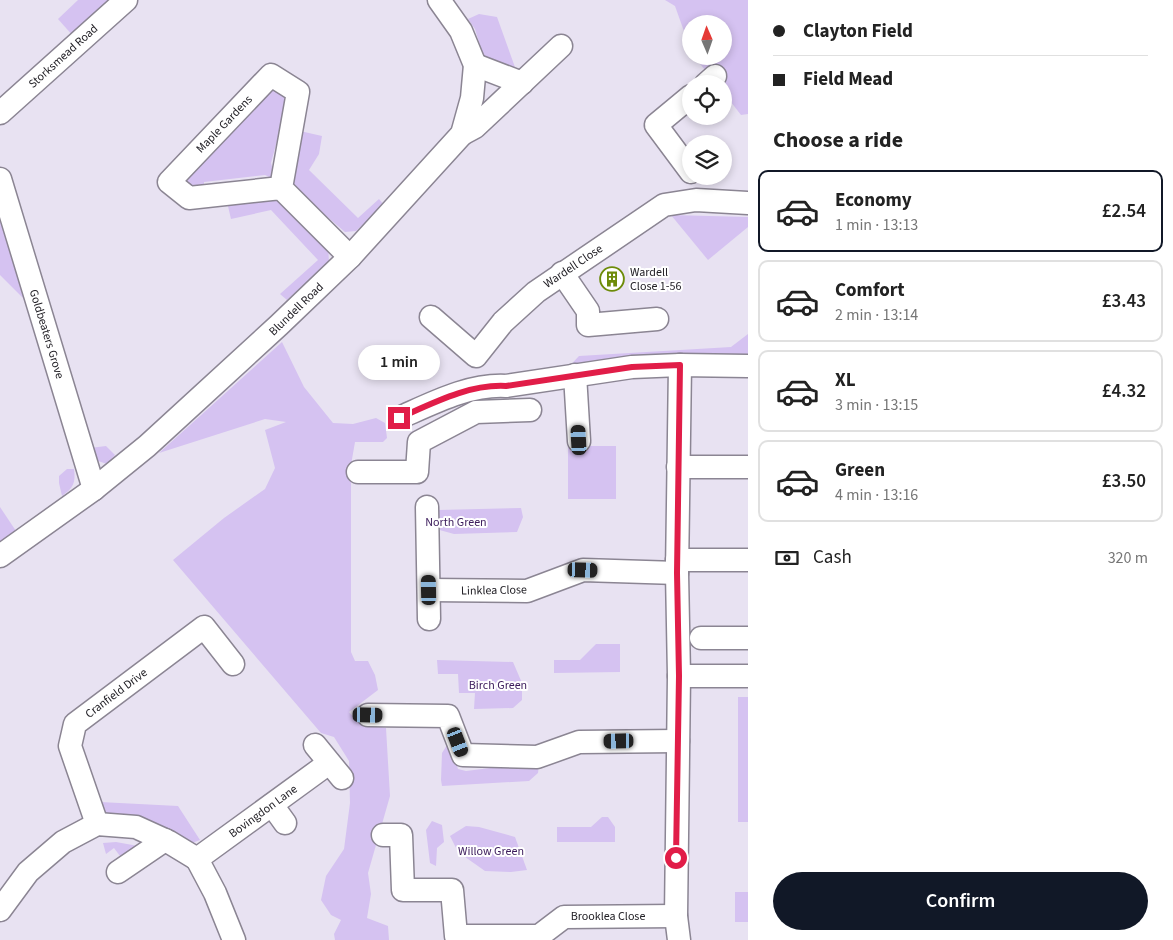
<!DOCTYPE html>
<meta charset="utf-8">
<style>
body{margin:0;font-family:"Source Sans 3",sans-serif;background:#f2f2f2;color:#222;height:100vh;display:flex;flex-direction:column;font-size:19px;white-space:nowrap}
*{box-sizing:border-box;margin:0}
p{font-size:16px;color:#767676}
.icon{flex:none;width:28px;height:28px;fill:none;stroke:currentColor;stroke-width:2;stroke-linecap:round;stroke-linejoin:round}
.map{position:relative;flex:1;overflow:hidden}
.side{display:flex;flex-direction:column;background:#fff;width:425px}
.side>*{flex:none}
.guide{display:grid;align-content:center;height:110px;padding:0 25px;background:#fff}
.needle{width:32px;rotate:358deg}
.buttons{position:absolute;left:682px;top:15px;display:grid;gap:10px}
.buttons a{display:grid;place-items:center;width:50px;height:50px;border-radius:50%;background:#fff;box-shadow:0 2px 8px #0003;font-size:25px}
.end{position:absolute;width:22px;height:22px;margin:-11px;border:6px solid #e11d48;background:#fff;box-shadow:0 0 0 2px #fff}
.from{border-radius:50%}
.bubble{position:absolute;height:35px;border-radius:18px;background:#fff;box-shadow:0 2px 8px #0003;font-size:16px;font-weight:600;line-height:35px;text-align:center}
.car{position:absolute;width:15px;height:30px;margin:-15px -8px;border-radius:6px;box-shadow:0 0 4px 1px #0007;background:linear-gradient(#222 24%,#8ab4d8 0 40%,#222 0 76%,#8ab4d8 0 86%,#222 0)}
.guide b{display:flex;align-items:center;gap:18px;height:48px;font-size:19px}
.guide b+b{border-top:1px solid #e0e0e0}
.guide i{width:12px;height:12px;background:#222}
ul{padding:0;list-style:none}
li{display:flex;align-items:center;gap:15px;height:82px;margin:0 10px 8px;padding:0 15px;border:2px solid #e0e0e0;border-radius:10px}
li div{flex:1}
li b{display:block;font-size:19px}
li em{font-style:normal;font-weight:600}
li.on{border-color:#111827}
li>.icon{width:45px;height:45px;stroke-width:1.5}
h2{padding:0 25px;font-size:22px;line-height:60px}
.pay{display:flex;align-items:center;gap:12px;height:55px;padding:0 25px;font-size:19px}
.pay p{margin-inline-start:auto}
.cta{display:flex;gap:10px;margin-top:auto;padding:10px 25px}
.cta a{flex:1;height:58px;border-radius:30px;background:#111827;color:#fff;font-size:20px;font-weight:600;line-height:58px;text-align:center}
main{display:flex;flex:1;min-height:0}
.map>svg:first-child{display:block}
.green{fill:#d5c2f1}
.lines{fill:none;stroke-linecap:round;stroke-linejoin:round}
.minor-casing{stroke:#8b8593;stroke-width:25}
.minor{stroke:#fff;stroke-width:22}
.route{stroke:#e11d48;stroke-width:6}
.labels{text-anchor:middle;stroke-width:4;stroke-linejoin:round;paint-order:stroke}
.street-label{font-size:12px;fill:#222026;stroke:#fff}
.poi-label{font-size:12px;fill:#222026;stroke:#fff;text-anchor:start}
.park-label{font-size:12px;fill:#3b1b5b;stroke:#fff}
</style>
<main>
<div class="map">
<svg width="748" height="940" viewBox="0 0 748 940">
<rect width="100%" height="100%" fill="#e8e2f2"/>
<g class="green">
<path d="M78,0H114L74,37L58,19Z"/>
<path d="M665,0H748V114L741,115L724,93V84H716L694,56H724V24H691V51L675,6Z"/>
<path d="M479,14L497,17L516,70L484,59L475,29L468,19Z"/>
<path d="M270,86L289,96L271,163L276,180L265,175L204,182V190L185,187L182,175L198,168L260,104V93Z"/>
<path d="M300,131L322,136L319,154L309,170L358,218L379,199L384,205L356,231L345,232L289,184Z"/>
<path d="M273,194L328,246L329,262L287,300L280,294L318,260L271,210L231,219L227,202Z"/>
<path d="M671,215L748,217V227L708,260Z"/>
<path d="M0,219L25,300L0,275Z"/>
<path d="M748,334V358L564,372L579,356L731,347Z"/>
<path d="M282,342L304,387L333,423L353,424L376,418L385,423L387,438L383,442H355L351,465V652L355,661H368L375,675L378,690L349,712L358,722L386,728L390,796L368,873L371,894L367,918L388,926L389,940H335L334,934L341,920L331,915L321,900L326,876L344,849L350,803L349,761L334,737L321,733L173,560L224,518L265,489L275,468L265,430L286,422L265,419L159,453Z"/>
<path d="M106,446L115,455L107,464L95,460L90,448Z"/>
<rect x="568" y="446" width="48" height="53"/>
<path d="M67,469H74C76,483 73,488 62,496L59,483V476Z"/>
<path d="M0,507L16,531L0,542Z"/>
<path d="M521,508L523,517L517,532L454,534L436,529L438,510Z"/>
<path d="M596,644H620V672L554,673V660H580Z"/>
<path d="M437,660L513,662L522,683V700L513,708L474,709L475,693H459L458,674H438Z"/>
<rect x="738" y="697" width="10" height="125"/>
<path d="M449,742L458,769L466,771L522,764H539L538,773L529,781L442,786L441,780L442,753Z"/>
<path d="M100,802L178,806L200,840L192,843L165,828L108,818Z"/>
<path d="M602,817H608L615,827V842H557V827H591Z"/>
<path d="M432,821L442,825L444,842L437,848L436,866L430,863L426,830Z"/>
<path d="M466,826L479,827L515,837L527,870L511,872L485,871L458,852L450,836Z"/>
<path d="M116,842L138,846L120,856L114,848L106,854L103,843Z"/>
<rect x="735" y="892" width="13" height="30"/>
</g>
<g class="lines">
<g class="minor-casing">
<g id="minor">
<path d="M475,65L522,83"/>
<path d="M706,84L715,76"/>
<path d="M691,96L656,125L691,172"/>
<path d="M0,113L126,0"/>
<path d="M462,134L475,127L561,46"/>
<path d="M0,179L94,489"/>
<path d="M281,188L298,92L271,75L169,182L189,198L281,188L350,257"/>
<path d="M562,273L588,311V325L657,319"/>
<path d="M431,317L476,356L503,322L536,292L664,205L696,200L748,203"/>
<path d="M575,375L579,441"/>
<path d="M399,418C433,403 469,384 506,386L632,367L680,365L748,366"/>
<path d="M678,467H748"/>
<path d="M358,472H417L419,442L476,412L530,410"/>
<path d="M427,507L429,619"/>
<path d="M0,556L94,489L147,446L279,325L350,257L462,134L472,98L475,65L461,31L439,0"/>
<path d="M677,560H748"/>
<path d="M429,590L527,591L583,570L677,573"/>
<path d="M701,638H748"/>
<path d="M679,676H748"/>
<path d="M368,715L448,716L463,755L537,757L579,742L678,741"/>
<path d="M315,745L342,778"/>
<path d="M272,805L285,823"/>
<path d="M97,824L70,746L75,724L204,627L233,664"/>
<path d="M383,835H401L403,890H452L456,936H539L564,917L676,916"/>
<path d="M197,859L329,763"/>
<path d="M197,859L215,893L234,940"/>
<path d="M118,872L165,840"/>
<path d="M0,910L28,872L63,842L97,824L136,827L169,842L197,859"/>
<path d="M679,940L676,916L679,676L677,573L680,365"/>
</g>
</g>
<use href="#minor" class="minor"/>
</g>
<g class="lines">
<path class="route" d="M399,418C433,403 469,384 506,386L632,367L680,365L677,573L679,676L676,858"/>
</g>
<defs>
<g id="building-ring" transform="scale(1.25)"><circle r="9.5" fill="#fff" stroke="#6d8b09" stroke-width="1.5"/><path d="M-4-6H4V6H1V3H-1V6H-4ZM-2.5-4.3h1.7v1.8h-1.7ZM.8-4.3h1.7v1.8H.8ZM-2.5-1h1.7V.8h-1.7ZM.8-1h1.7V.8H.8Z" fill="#6d8b09"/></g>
</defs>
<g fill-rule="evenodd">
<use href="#building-ring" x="612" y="279"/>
</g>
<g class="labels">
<g class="street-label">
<text transform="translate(63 56) rotate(-42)" y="4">Storksmead Road</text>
<text transform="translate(224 124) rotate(-46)" y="4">Maple Gardens</text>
<text transform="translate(573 266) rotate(-34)" y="4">Wardell Close</text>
<text transform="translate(296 309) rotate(-44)" y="4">Blundell Road</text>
<text transform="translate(47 334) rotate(73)" y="4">Goldbeaters Grove</text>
<text transform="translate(494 590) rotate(-1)" y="4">Linklea Close</text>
<text transform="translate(116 693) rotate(-37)" y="4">Cranfield Drive</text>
<text transform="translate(263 811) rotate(-36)" y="4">Bovingdon Lane</text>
<text x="608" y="920">Brooklea Close</text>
</g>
<g class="poi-label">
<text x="630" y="276">Wardell<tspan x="630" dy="14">Close 1-56</tspan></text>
</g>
<g class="park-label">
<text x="456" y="526">North Green</text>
<text x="498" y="689">Birch Green</text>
<text x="491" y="855">Willow Green</text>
</g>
</g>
</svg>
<div class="buttons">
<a><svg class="needle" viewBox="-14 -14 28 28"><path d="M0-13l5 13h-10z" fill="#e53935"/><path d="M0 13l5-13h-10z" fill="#767676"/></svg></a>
<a><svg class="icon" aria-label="locate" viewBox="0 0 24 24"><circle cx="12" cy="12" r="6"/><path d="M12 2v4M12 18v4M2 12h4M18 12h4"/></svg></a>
<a><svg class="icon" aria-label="layers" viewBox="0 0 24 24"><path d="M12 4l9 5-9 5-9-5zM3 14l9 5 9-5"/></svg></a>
</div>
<i class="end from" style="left:676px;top:858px"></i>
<i class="end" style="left:399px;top:418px"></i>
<div class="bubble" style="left:358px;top:345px;width:82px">1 min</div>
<i class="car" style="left:579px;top:440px;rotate:357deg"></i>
<i class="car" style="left:583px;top:570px;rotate:92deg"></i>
<i class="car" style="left:429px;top:590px;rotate:359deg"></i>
<i class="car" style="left:368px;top:715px;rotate:91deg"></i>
<i class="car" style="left:619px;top:741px;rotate:269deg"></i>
<i class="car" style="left:458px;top:742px;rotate:159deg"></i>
</div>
<section class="side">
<div class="guide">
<b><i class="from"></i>Clayton Field</b>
<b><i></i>Field Mead</b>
</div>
<h2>Choose a ride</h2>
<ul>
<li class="on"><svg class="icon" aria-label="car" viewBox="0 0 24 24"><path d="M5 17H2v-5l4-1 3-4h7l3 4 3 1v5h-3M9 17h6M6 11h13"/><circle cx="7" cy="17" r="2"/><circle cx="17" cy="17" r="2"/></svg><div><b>Economy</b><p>1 min · 13:13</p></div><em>£2.54</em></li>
<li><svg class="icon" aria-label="car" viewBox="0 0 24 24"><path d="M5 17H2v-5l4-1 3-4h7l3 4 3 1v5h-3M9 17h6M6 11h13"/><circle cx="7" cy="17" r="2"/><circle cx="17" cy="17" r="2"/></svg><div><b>Comfort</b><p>2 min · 13:14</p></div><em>£3.43</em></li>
<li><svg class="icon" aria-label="car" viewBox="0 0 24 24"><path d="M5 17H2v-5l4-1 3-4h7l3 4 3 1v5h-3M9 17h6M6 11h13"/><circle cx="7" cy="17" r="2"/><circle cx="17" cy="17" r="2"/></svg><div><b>XL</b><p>3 min · 13:15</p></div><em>£4.32</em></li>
<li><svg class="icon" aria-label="car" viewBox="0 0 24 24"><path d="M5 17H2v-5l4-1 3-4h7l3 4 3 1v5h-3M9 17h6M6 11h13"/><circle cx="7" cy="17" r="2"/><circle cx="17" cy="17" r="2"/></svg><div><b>Green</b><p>4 min · 13:16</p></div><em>£3.50</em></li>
</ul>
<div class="pay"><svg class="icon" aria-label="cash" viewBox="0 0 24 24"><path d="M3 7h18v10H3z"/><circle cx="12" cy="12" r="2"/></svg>Cash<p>320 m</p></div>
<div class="cta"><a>Confirm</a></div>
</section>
</main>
